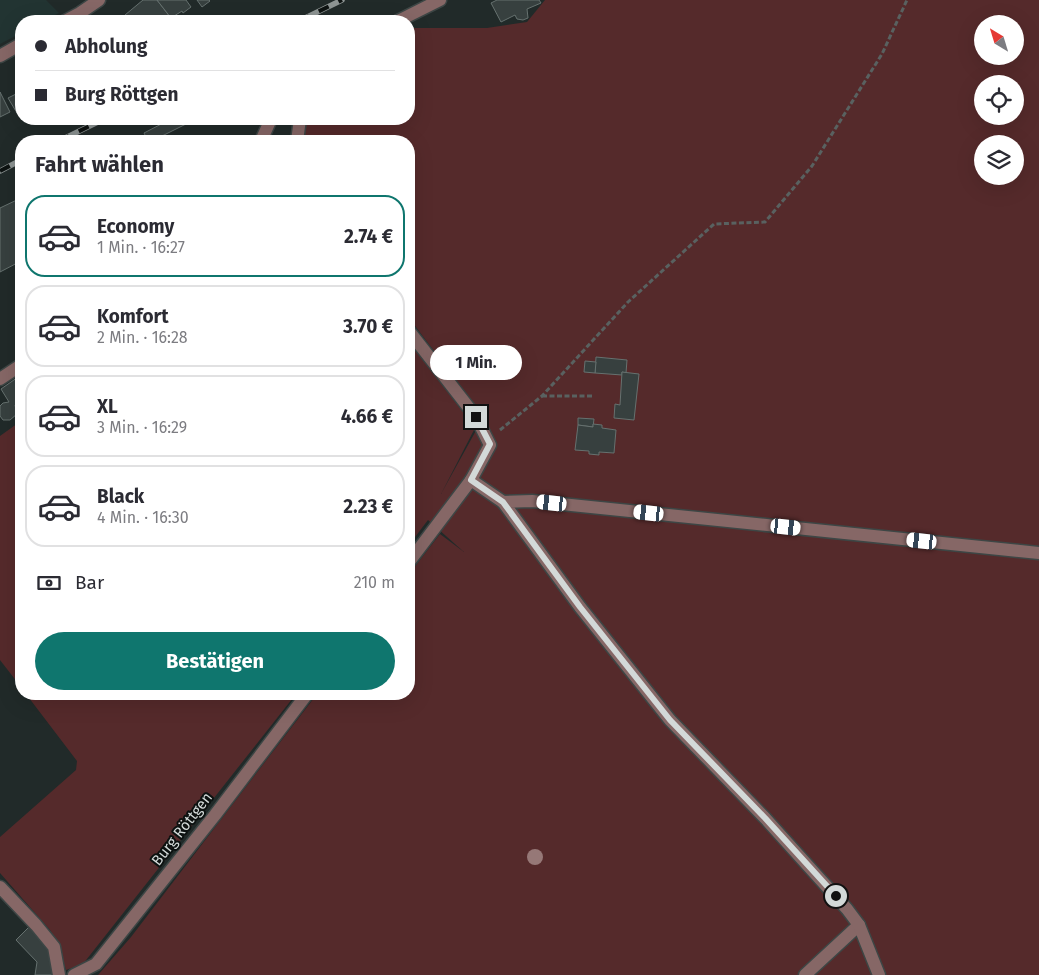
<!DOCTYPE html>
<html lang="de">
<meta charset="utf-8">
<style>
body{margin:0;font-family:"Fira Sans",sans-serif;background:#f7f7f7;color:#2b2b33;height:100vh;display:flex;flex-direction:column;font-size:19px;white-space:nowrap}
*{box-sizing:border-box;margin:0}
p{font-size:16px;color:#7c7c81}
.icon{flex:none;width:28px;height:28px;fill:none;stroke:currentColor;stroke-width:2;stroke-linecap:round;stroke-linejoin:round}
.map{position:relative;flex:1;overflow:hidden}
.details{position:absolute;left:15px;top:135px;width:400px;height:565px;display:flex;flex-direction:column;background:#fff;border-radius:20px;box-shadow:0 5px 20px #0002}
.details>*{flex:none}
.guide{position:absolute;left:15px;top:15px;width:400px;height:110px;border-radius:20px;box-shadow:0 5px 20px #0002;display:grid;align-content:center;height:110px;padding:0 20px;background:#fff}
.needle{width:32px;rotate:322deg}
.buttons{position:absolute;left:974px;top:15px;display:grid;gap:10px}
.buttons a{display:grid;place-items:center;width:50px;height:50px;border-radius:50%;background:#fff;box-shadow:0 5px 20px #0002;font-size:25px}
.end{position:absolute;width:22px;height:22px;margin:-11px;border:6px solid #d3d9d8;background:#111;box-shadow:0 0 0 2px #111}
.from{border-radius:50%}
.bubble{position:absolute;height:35px;border-radius:18px;background:#fff;box-shadow:0 5px 20px #0002;font-size:16px;font-weight:700;line-height:35px;text-align:center}
.car{position:absolute;width:15px;height:30px;margin:-15px -8px;border-radius:6px;box-shadow:0 0 4px 1px #0007;background:linear-gradient(#fff 24%,#345 0 40%,#fff 0 76%,#345 0 86%,#fff 0)}
.guide b{display:flex;align-items:center;gap:18px;height:48px;font-size:19px}
.guide b+b{border-top:1px solid #e1e1e2}
.guide i{width:12px;height:12px;background:#2b2b33}
ul{padding:0;list-style:none}
li{display:flex;align-items:center;gap:15px;height:82px;margin:0 10px 8px;padding:0 10px;border:2px solid #e1e1e2;border-radius:20px}
li div{flex:1}
li b{display:block;font-size:19px}
li em{font-style:normal;font-weight:700}
li.selected{border-color:#0f766e}
li>.icon{width:45px;height:45px;stroke-width:1.5}
h2{padding:0 20px;font-size:22px;line-height:60px}
.pay{display:flex;align-items:center;gap:12px;height:55px;padding:0 20px;font-size:19px}
.pay p{margin-inline-start:auto}
.primary-button{display:flex;gap:10px;margin-top:auto;padding:10px 20px}
.primary-button a{flex:1;height:58px;border-radius:30px;background:#0f766e;color:#fff;font-size:20px;font-weight:700;line-height:58px;text-align:center}
.map>svg:first-child{display:block}
.built{fill:#223432}
.green{fill:#552a2b;fill-rule:evenodd}
.building{fill:#37403f;stroke:#66716f}
.lines{fill:none;stroke-linecap:round;stroke-linejoin:round}
.minor-casing{stroke:#3d4645;stroke-width:15}
.path{stroke:#596160;stroke-width:3;stroke-dasharray:5 2.5;stroke-linecap:butt}
.minor{stroke:#866766;stroke-width:12}
.rail-casing{stroke:#8d9493;stroke-width:5.5}
.rail{stroke:#0d1211;stroke-width:4;stroke-dasharray:11;stroke-linecap:butt}
.tree{fill:#967877}
.route{stroke:#d3d9d8;stroke-width:6}
.labels{text-anchor:middle;stroke-width:4;stroke-linejoin:round;paint-order:stroke}
.street-label{font-size:15px;fill:#d3d9d8;stroke:#0d1211}
</style>
<div class="map">
<svg width="1039" height="975" viewBox="0 0 1039 975">
<rect width="100%" height="100%" fill="#212a29"/>
<path class="built" d="M0,0H46L59,13L43,21H21V33L0,44Z"/>
<g class="green">
<path d="M545,0H1039V975H98L131,937L317,694H409V574L440,534L464,552L428,520L409,545V341L469,420L474,430L441,494L489,407L478,409L409,318V141H303L306,119H409V28H487L527,22ZM982,24H1015V56H982ZM982,84H1015V116H982ZM982,144H1015V176H982Z"/>
<path d="M21,421V687L0,660V436Z"/>
<path d="M26,694H296L83,964L66,970L58,944L50,930L0,873V837L76,770L77,761Z"/>
</g>
<g class="building">
<path d="M143,0H157L170,17L165,21H129L125,15Z"/>
<path d="M157,0H186L191,7L183,13L182,11L171,18Z"/>
<path d="M197,0H209L210,1L202,7Z"/>
<path d="M497,0H539L541,3L527,9L528,18L523,20L517,19L515,15L501,22L491,3Z"/>
<path d="M0,92L10,112L0,117Z"/>
<path d="M16,94L21,103V111L17,113L8,98Z"/>
<path d="M171,119H196L152,141H148L144,133Z"/>
<path d="M21,198V261L0,272V208Z"/>
<path d="M596,357L627,360L626,373L622,372V375L595,373Z"/>
<path d="M585,361L596,362L595,373L584,372Z"/>
<path d="M622,372L639,374L634,420L614,418L615,404L620,405Z"/>
<path d="M21,375V401L15,405L17,414L10,420H3L0,416V406L3,403L9,402L1,389Z"/>
<path d="M578,418L594,419L593,427L578,425Z"/>
<path d="M593,424L602,425V428L616,430L614,453L599,452V455L589,454V451L575,450L578,425L593,427Z"/>
<path d="M29,927L51,952L53,975H35L37,962L16,940Z"/>
</g>
<g class="lines">
<g class="minor-casing">
<g id="minor">
<path d="M65,21L80,13L99,0"/>
<path d="M398,21L440,0"/>
<path d="M0,56L21,44"/>
<path d="M261,141L271,119"/>
<path d="M297,141L300,119"/>
<path d="M409,331L476,417L490,445L471,480L409,562"/>
<path d="M0,379L21,365"/>
<path d="M471,480L503,502"/>
<path d="M0,887L36,925L54,947L59,975"/>
<path d="M74,975L96,964L215,815L307,694"/>
<path d="M805,975L859,925"/>
<path d="M879,975L859,925L847,909L765,818L670,720L580,607L503,502L532,501L1039,553"/>
</g>
</g>
<g class="path">
<path d="M542,396H592"/>
<path d="M500,430L542,396L628,302L714,224L765,222L812,166L882,54L907,0"/>
</g>
<use href="#minor" class="minor"/>
<g class="rail-casing">
<g id="rail">
<path d="M299,21L342,0"/>
<path d="M59,141L104,119"/>
<path d="M0,171L21,160"/>
</g>
</g>
<use href="#rail" class="rail"/>
</g>
<circle class="tree" cx="535" cy="857" r="8"/>
<g class="lines">
<path class="route" d="M476,417L490,444L471,480L503,502L580,607L670,720L765,818L836,896"/>
</g>
<g class="labels">
<g class="street-label">
<text transform="translate(182 829) rotate(-52)" y="5">Burg Röttgen</text>
</g>
</g>
</svg>
<div class="buttons">
<a><svg class="needle" viewBox="-14 -14 28 28"><path d="M0-13l5 13h-10z" fill="#e53935"/><path d="M0 13l5-13h-10z" fill="#7c7c81"/></svg></a>
<a><svg class="icon" aria-label="locate" viewBox="0 0 24 24"><circle cx="12" cy="12" r="6"/><path d="M12 2v4M12 18v4M2 12h4M18 12h4"/></svg></a>
<a><svg class="icon" aria-label="layers" viewBox="0 0 24 24"><path d="M12 4l9 5-9 5-9-5zM3 14l9 5 9-5"/></svg></a>
</div>
<i class="end from" style="left:836px;top:896px"></i>
<i class="end" style="left:476px;top:417px"></i>
<div class="bubble" style="left:430px;top:345px;width:92px">1 Min.</div>
<i class="car" style="left:552px;top:503px;rotate:276deg"></i>
<i class="car" style="left:649px;top:513px;rotate:276deg"></i>
<i class="car" style="left:786px;top:527px;rotate:96deg"></i>
<i class="car" style="left:922px;top:541px;rotate:276deg"></i>
<div class="guide">
<b><i class="from"></i>Abholung</b>
<b><i></i>Burg Röttgen</b>
</div>
<section class="details">
<h2>Fahrt wählen</h2>
<ul>
<li class="selected"><svg class="icon" aria-label="car" viewBox="0 0 24 24"><path d="M5 17H2v-5l4-1 3-4h7l3 4 3 1v5h-3M9 17h6M6 11h13"/><circle cx="7" cy="17" r="2"/><circle cx="17" cy="17" r="2"/></svg><div><b>Economy</b><p>1 Min. · 16:27</p></div><em>2.74 €</em></li>
<li><svg class="icon" aria-label="car" viewBox="0 0 24 24"><path d="M5 17H2v-5l4-1 3-4h7l3 4 3 1v5h-3M9 17h6M6 11h13"/><circle cx="7" cy="17" r="2"/><circle cx="17" cy="17" r="2"/></svg><div><b>Komfort</b><p>2 Min. · 16:28</p></div><em>3.70 €</em></li>
<li><svg class="icon" aria-label="car" viewBox="0 0 24 24"><path d="M5 17H2v-5l4-1 3-4h7l3 4 3 1v5h-3M9 17h6M6 11h13"/><circle cx="7" cy="17" r="2"/><circle cx="17" cy="17" r="2"/></svg><div><b>XL</b><p>3 Min. · 16:29</p></div><em>4.66 €</em></li>
<li><svg class="icon" aria-label="car" viewBox="0 0 24 24"><path d="M5 17H2v-5l4-1 3-4h7l3 4 3 1v5h-3M9 17h6M6 11h13"/><circle cx="7" cy="17" r="2"/><circle cx="17" cy="17" r="2"/></svg><div><b>Black</b><p>4 Min. · 16:30</p></div><em>2.23 €</em></li>
</ul>
<div class="pay"><svg class="icon" aria-label="cash" viewBox="0 0 24 24"><path d="M3 7h18v10H3z"/><circle cx="12" cy="12" r="2"/></svg>Bar<p>210 m</p></div>
<div class="primary-button"><a>Bestätigen</a></div>
</section>
</div>
